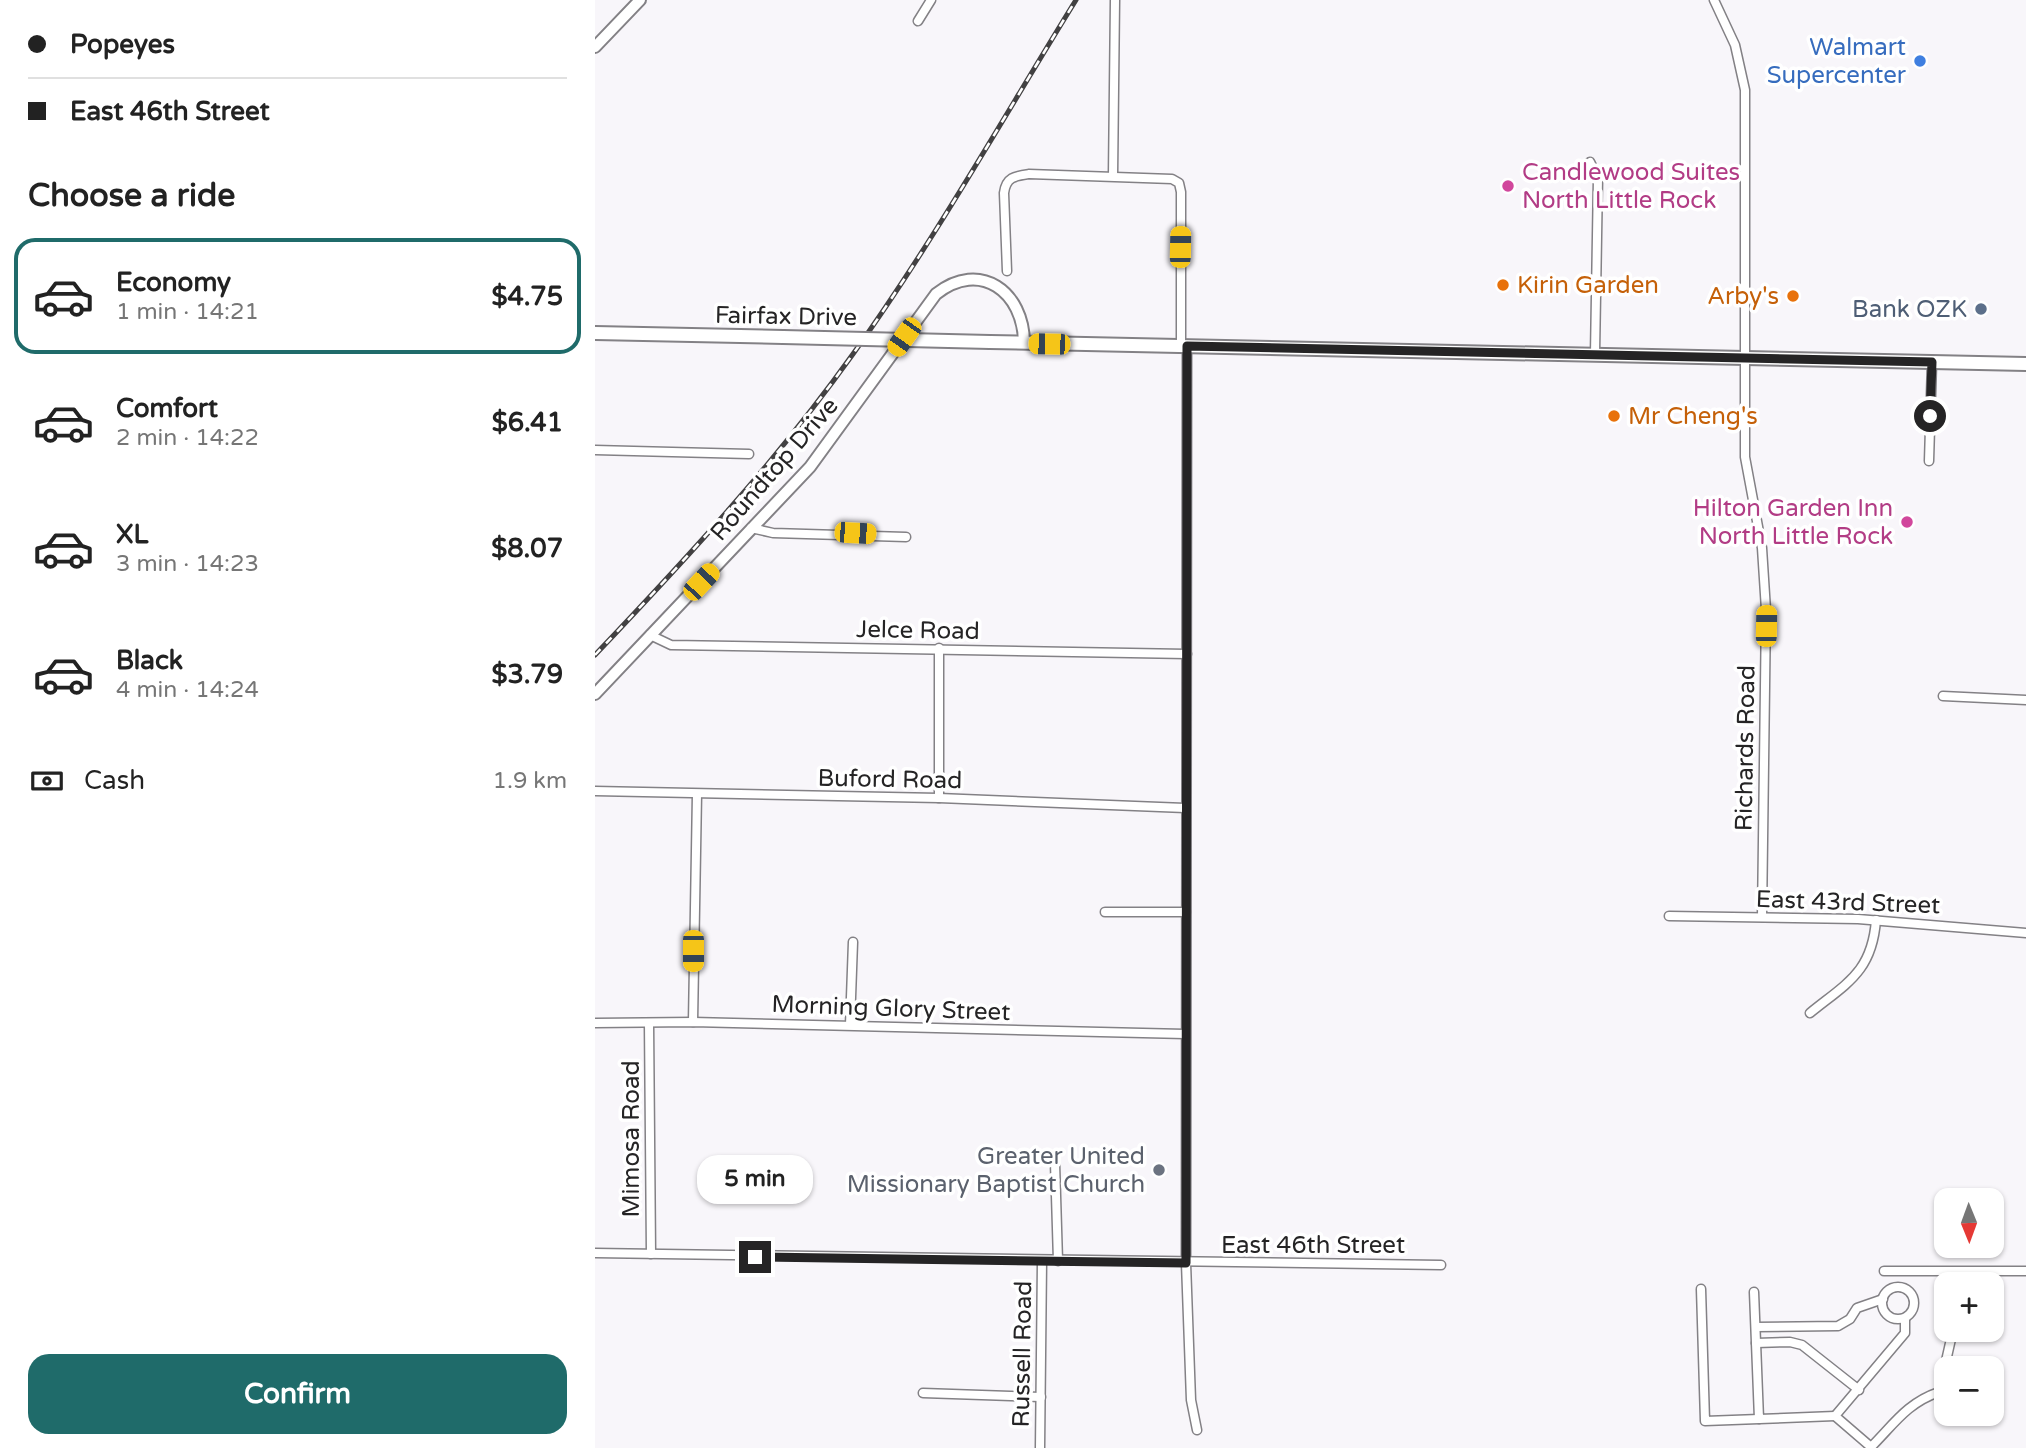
<!DOCTYPE html>
<meta charset="utf-8">
<style>
body{margin:0;font-family:"Varela Round",sans-serif;background:#f6f6f6;color:#222;height:100vh;display:flex;flex-direction:column;font-size:26px;white-space:nowrap}
*{box-sizing:border-box;margin:0}
p{font-size:23px;color:#767676}
.icon{flex:none;width:38px;height:38px;fill:none;stroke:currentColor;stroke-width:2;stroke-linecap:round;stroke-linejoin:round}
.map{position:relative;flex:1;overflow:hidden}
.drawer{display:flex;flex-direction:column;background:#fff;width:595px}
.drawer>*{flex:none}
.top-card{display:grid;align-content:center;height:154px;padding:0 28px;background:#fff}
.needle{width:46px;rotate:179deg}
.tools{position:absolute;left:1339px;top:1188px;display:grid;gap:14px}
.tools a{display:grid;place-items:center;width:70px;height:70px;border-radius:14px;background:#fff;box-shadow:0 2px 5px #0004;font-size:35px}
.end{position:absolute;width:32px;height:32px;margin:-16px;border:9px solid #252425;background:#fff;box-shadow:0 0 0 4px #fff}
.from{border-radius:50%}
.bubble{position:absolute;height:49px;border-radius:21px;background:#fff;box-shadow:0 2px 5px #0004;font-size:23px;font-weight:800;line-height:49px;text-align:center}
.car{position:absolute;width:21px;height:42px;margin:-21px -10px;border-radius:9px;box-shadow:0 0 5px 2px #0007;background:linear-gradient(#f5c518 24%,#345 0 40%,#f5c518 0 76%,#345 0 86%,#f5c518 0)}
.top-card b{display:flex;align-items:center;gap:24px;height:66px;font-size:26px}
.top-card b+b{border-top:2px solid #e0e0e0}
.top-card i{width:18px;height:18px;background:#222}
ul{padding:0;list-style:none}
li{display:flex;align-items:center;gap:21px;height:116px;margin:0 14px 10px;padding:0 14px;border:4px solid transparent;border-radius:21px}
li div{flex:1}
li b{display:block;font-size:26px}
li em{font-style:normal;font-weight:800}
li.on{border-color:#1f6b6a}
li>.icon{width:63px;height:63px;stroke-width:1.5}
h2{padding:0 28px;font-size:32px;line-height:84px}
.pay{display:flex;align-items:center;gap:18px;height:77px;padding:0 28px;font-size:26px}
.pay p{margin-inline-start:auto}
.action{display:flex;gap:14px;margin-top:auto;padding:14px 28px}
.action a{flex:1;height:80px;border-radius:21px;background:#1f6b6a;color:#fff;font-size:28px;font-weight:800;line-height:80px;text-align:center}
main{display:flex;flex:1;min-height:0}
.map>svg:first-child{display:block}
.lines{fill:none;stroke-linecap:round;stroke-linejoin:round}
.street-casing{stroke:#838185;stroke-width:11}
.secondary-casing{stroke:#838185;stroke-width:14}
.primary-casing{stroke:#838185;stroke-width:16}
.street{stroke:#fff;stroke-width:8}
.secondary{stroke:#fff;stroke-width:10}
.primary{stroke:#fff;stroke-width:12}
.rail-casing{stroke:#424142;stroke-width:5}
.rail{stroke:#fff;stroke-width:2.5;stroke-dasharray:8;stroke-linecap:butt}
.primary-bridge-casing{stroke:#838185;stroke-width:16;stroke-linecap:butt}
.primary-bridge{stroke:#fff;stroke-width:12}
.route{stroke:#252425;stroke-width:9}
.shop-dot{fill:#3f7fe0;stroke:#fff;stroke-width:2.5}
.hotel-dot{fill:#d1479c;stroke:#fff;stroke-width:2.5}
.food-dot{fill:#e8710a;stroke:#fff;stroke-width:2.5}
.service-dot{fill:#5c6f8a;stroke:#fff;stroke-width:2.5}
.worship-dot{fill:#6b7280;stroke:#fff;stroke-width:2.5}
.labels{text-anchor:middle;stroke-width:7;stroke-linejoin:round;paint-order:stroke}
.shop-label{font-size:24px;fill:#366cbe;stroke:#fff;text-anchor:end}
.hotel-label{font-size:24px;fill:#b23c85;stroke:#fff;text-anchor:start}
.food-label{font-size:24px;fill:#c56008;stroke:#fff;text-anchor:start}
.service-label{font-size:24px;fill:#4e5e75;stroke:#fff;text-anchor:end}
.street-label{font-size:24px;fill:#252425;stroke:#fff}
.worship-label{font-size:24px;fill:#5b616d;stroke:#fff;text-anchor:end}
</style>
<main>
<section class="drawer">
<div class="top-card">
<b><i class="from"></i>Popeyes</b>
<b><i></i>East 46th Street</b>
</div>
<h2>Choose a ride</h2>
<ul>
<li class="on"><svg class="icon" aria-label="car" viewBox="0 0 24 24"><path d="M5 17H2v-5l4-1 3-4h7l3 4 3 1v5h-3M9 17h6M6 11h13"/><circle cx="7" cy="17" r="2"/><circle cx="17" cy="17" r="2"/></svg><div><b>Economy</b><p>1 min · 14:21</p></div><em>$4.75</em></li>
<li><svg class="icon" aria-label="car" viewBox="0 0 24 24"><path d="M5 17H2v-5l4-1 3-4h7l3 4 3 1v5h-3M9 17h6M6 11h13"/><circle cx="7" cy="17" r="2"/><circle cx="17" cy="17" r="2"/></svg><div><b>Comfort</b><p>2 min · 14:22</p></div><em>$6.41</em></li>
<li><svg class="icon" aria-label="car" viewBox="0 0 24 24"><path d="M5 17H2v-5l4-1 3-4h7l3 4 3 1v5h-3M9 17h6M6 11h13"/><circle cx="7" cy="17" r="2"/><circle cx="17" cy="17" r="2"/></svg><div><b>XL</b><p>3 min · 14:23</p></div><em>$8.07</em></li>
<li><svg class="icon" aria-label="car" viewBox="0 0 24 24"><path d="M5 17H2v-5l4-1 3-4h7l3 4 3 1v5h-3M9 17h6M6 11h13"/><circle cx="7" cy="17" r="2"/><circle cx="17" cy="17" r="2"/></svg><div><b>Black</b><p>4 min · 14:24</p></div><em>$3.79</em></li>
</ul>
<div class="pay"><svg class="icon" aria-label="cash" viewBox="0 0 24 24"><path d="M3 7h18v10H3z"/><circle cx="12" cy="12" r="2"/></svg>Cash<p>1.9 km</p></div>
<div class="action"><a>Confirm</a></div>
</section>
<div class="map">
<svg width="1431" height="1448" viewBox="0 0 1431 1448">
<rect width="100%" height="100%" fill="#f8f6fa"/>
<g class="lines">
<g class="street-casing">
<g id="street">
<path d="M1119,0L1140,45L1150,90V457L1167,548L1171,610L1167,917"/>
<path d="M323,21L336,0"/>
<path d="M995,162L1003,178L1000,354"/>
<path d="M518,176L520,0"/>
<path d="M412,271L409,193C411,177 420,176 434,174L577,179L584,183L586,192V346"/>
<path d="M592,346L591,1263L596,1400L602,1430"/>
<path d="M0,450L154,454"/>
<path d="M1334,461L1337,362"/>
<path d="M156,528L178,533L311,537"/>
<path d="M55,635L76,645L592,654"/>
<path d="M344,648V798"/>
<path d="M1348,696L1431,700"/>
<path d="M0,791L344,798L590,808"/>
<path d="M510,912H591"/>
<path d="M1074,916L1263,919L1431,933"/>
<path d="M1215,1013C1252,983 1277,972 1281,920"/>
<path d="M98,1022L102,794"/>
<path d="M0,1023L98,1022L590,1034"/>
<path d="M54,1023L56,1254"/>
<path d="M255,1025L258,942"/>
<path d="M460,1163L463,1261"/>
<path d="M0,1253L846,1265"/>
<path d="M1289,1271H1431"/>
<circle cx="1303" cy="1303" r="16"/>
<path d="M1106,1289L1110,1421L1164,1419"/>
<path d="M1159,1292L1164,1419L1240,1416"/>
<path d="M1310,1318V1333L1240,1416L1276,1447C1299,1424 1312,1403 1344,1392L1358,1330"/>
<path d="M1161,1327L1243,1326L1255,1319L1262,1308L1288,1299"/>
<path d="M1161,1343L1195,1342L1207,1345L1264,1390"/>
<path d="M328,1393L446,1397"/>
<path d="M445,1448L447,1261"/>
</g>
</g>
<g class="secondary-casing">
<g id="secondary">
<path d="M0,47L45,0"/>
<path d="M0,694L215,467L341,294C385,259 429,292 429,343"/>
</g>
</g>
<g class="primary-casing">
<g id="primary">
<path d="M0,333L188,337"/>
<path d="M395,342L1431,364"/>
</g>
</g>
<use href="#street" class="street"/>
<use href="#secondary" class="secondary"/>
<use href="#primary" class="primary"/>
<g class="rail-casing">
<path id="rail" d="M0,655C91,559 181,462 258,354C339,241 408,118 481,0"/>
</g>
<use href="#rail" class="rail"/>
<g class="primary-bridge-casing">
<path id="primary-bridge" d="M188,337L395,342"/>
</g>
<use href="#primary-bridge" class="primary-bridge"/>
</g>
<g class="lines">
<path class="route" d="M160,1257L591,1263L592,346L1337,362L1335,416"/>
</g>
<circle class="shop-dot" cx="1325" cy="61" r="7"/>
<g class="hotel-dot">
<circle cx="913" cy="186" r="7"/>
<circle cx="1312" cy="522" r="7"/>
</g>
<g class="food-dot">
<circle cx="908" cy="285" r="7"/>
<circle cx="1198" cy="296" r="7"/>
<circle cx="1019" cy="416" r="7"/>
</g>
<circle class="service-dot" cx="1386" cy="309" r="7"/>
<circle class="worship-dot" cx="564" cy="1170" r="7"/>
<g class="labels">
<g class="shop-label">
<text x="1311" y="55">Walmart<tspan x="1311" dy="28">Supercenter</tspan></text>
</g>
<g class="hotel-label">
<text x="927" y="180">Candlewood Suites<tspan x="927" dy="28">North Little Rock</tspan></text>
<text x="1298" y="516" text-anchor="end">Hilton Garden Inn<tspan x="1298" dy="28">North Little Rock</tspan></text>
</g>
<g class="food-label">
<text x="922" y="293">Kirin Garden</text>
<text x="1184" y="304" text-anchor="end">Arby's</text>
<text x="1033" y="424">Mr Cheng's</text>
</g>
<g class="service-label">
<text x="1372" y="317">Bank OZK</text>
</g>
<g class="street-label">
<text transform="translate(191 316) rotate(1)" y="8">Fairfax Drive</text>
<text transform="translate(179 469) rotate(-49)" y="8">Roundtop Drive</text>
<text transform="translate(323 630) rotate(1)" y="8">Jelce Road</text>
<text transform="translate(1150 748) rotate(-89)" y="8">Richards Road</text>
<text transform="translate(295 779) rotate(1)" y="8">Buford Road</text>
<text transform="translate(1253 902) rotate(2)" y="8">East 43rd Street</text>
<text transform="translate(296 1008) rotate(2)" y="8">Morning Glory Street</text>
<text transform="translate(36 1139) rotate(-90)" y="8">Mimosa Road</text>
<text x="718" y="1253">East 46th Street</text>
<text transform="translate(427 1354) rotate(-89)" y="8">Russell Road</text>
</g>
<g class="worship-label">
<text x="550" y="1164">Greater United<tspan x="550" dy="28">Missionary Baptist Church</tspan></text>
</g>
</g>
</svg>
<div class="tools">
<a><svg class="needle" viewBox="-14 -14 28 28"><path d="M0-13l5 13h-10z" fill="#e53935"/><path d="M0 13l5-13h-10z" fill="#767676"/></svg></a>
<a>+</a>
<a>−</a>
</div>
<i class="end from" style="left:1335px;top:416px"></i>
<i class="end" style="left:160px;top:1257px"></i>
<div class="bubble" style="left:102px;top:1155px;width:116px">5 min</div>
<i class="car" style="left:585px;top:247px;rotate:1deg"></i>
<i class="car" style="left:309px;top:337px;rotate:215deg"></i>
<i class="car" style="left:454px;top:344px;rotate:271deg"></i>
<i class="car" style="left:260px;top:533px;rotate:93deg"></i>
<i class="car" style="left:106px;top:582px;rotate:43deg"></i>
<i class="car" style="left:1171px;top:626px;rotate:1deg"></i>
<i class="car" style="left:98px;top:951px;rotate:180deg"></i>
</div>
</main>
